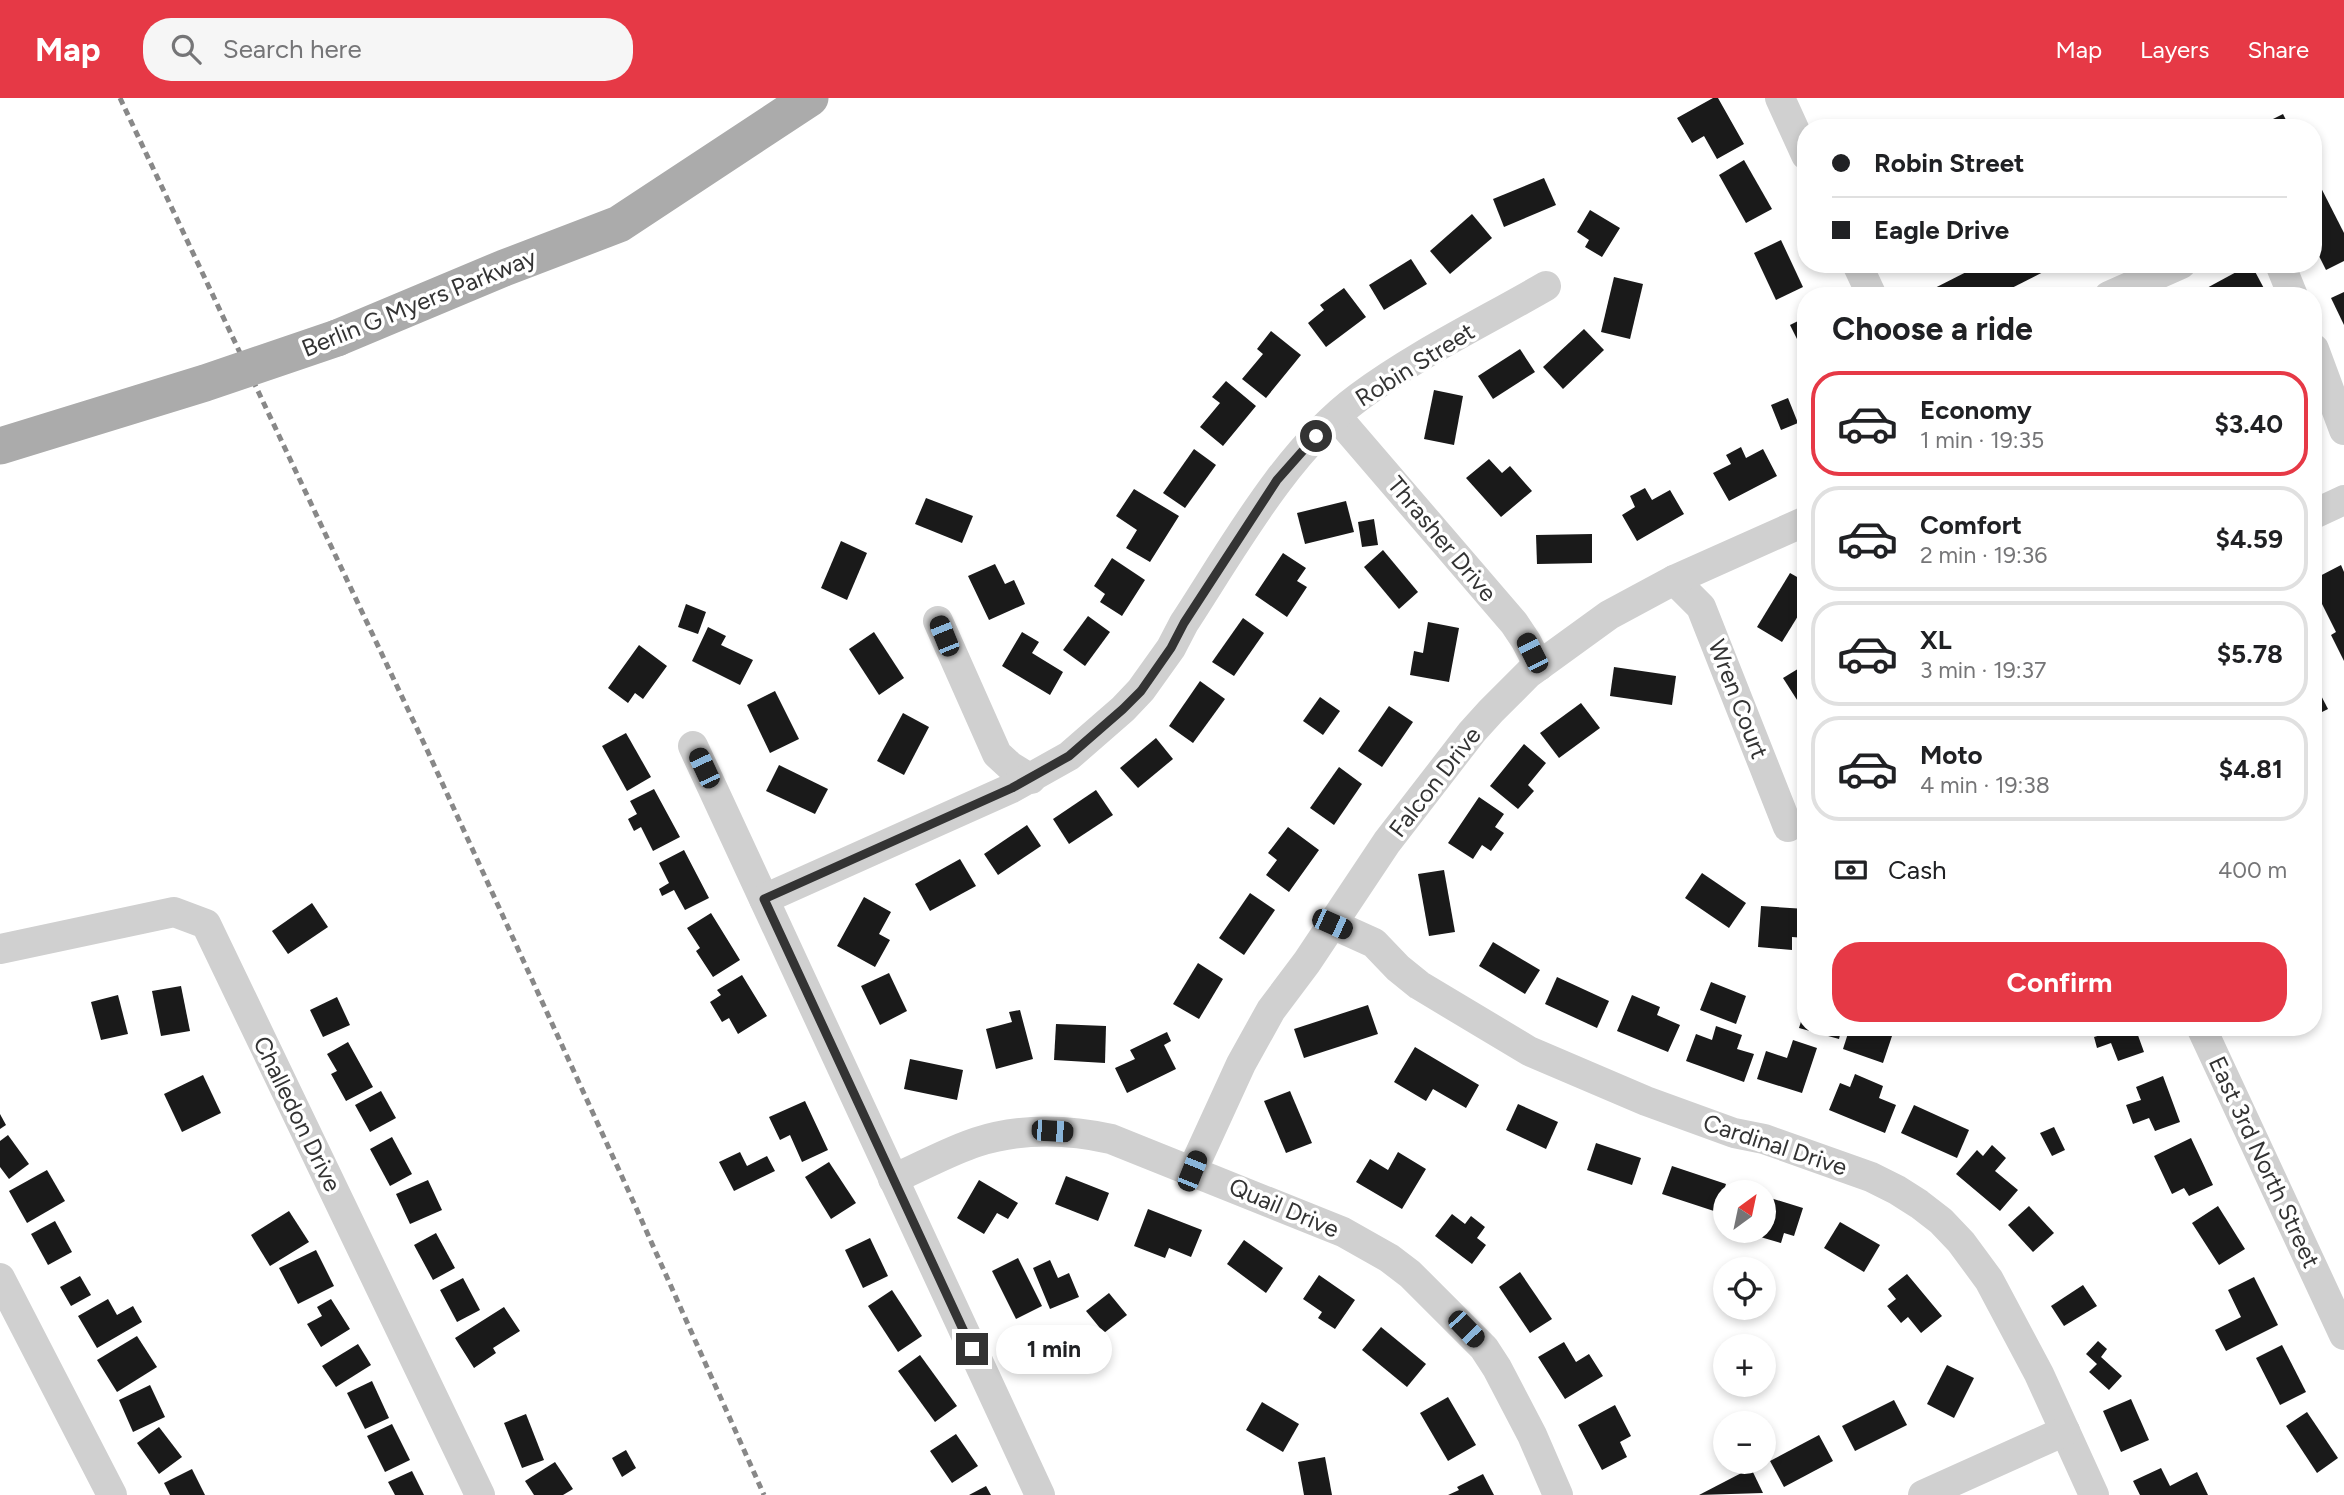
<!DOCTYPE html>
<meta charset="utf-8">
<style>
body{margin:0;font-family:Figtree,sans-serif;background:#f6f6f6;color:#202124;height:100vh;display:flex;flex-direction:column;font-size:26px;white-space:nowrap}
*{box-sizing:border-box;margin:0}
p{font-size:23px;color:#757577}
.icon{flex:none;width:38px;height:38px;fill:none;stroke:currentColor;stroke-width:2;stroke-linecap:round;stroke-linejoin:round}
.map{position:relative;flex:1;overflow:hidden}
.details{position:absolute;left:1797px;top:189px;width:525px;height:749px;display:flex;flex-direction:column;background:#fff;border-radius:28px;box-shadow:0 4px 10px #0003}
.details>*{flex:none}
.hud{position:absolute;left:1797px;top:21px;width:525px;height:154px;border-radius:28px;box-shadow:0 4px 10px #0003;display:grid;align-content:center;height:154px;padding:0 35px;background:#fff}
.needle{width:46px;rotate:33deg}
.buttons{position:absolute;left:1713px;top:1082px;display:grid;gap:14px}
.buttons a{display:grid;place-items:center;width:63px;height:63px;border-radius:50%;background:#fff;box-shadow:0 4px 10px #0003;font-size:35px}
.end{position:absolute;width:32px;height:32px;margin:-16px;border:9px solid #333;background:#fff;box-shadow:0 0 0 4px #fff}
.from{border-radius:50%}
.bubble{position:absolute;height:49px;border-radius:24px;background:#fff;box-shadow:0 4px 10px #0003;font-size:23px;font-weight:700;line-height:49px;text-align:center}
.car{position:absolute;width:21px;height:42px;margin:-21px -10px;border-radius:9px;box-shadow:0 0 5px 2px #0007;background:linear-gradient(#222 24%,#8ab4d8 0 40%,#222 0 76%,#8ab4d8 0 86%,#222 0)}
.hud b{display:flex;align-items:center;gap:24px;height:66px;font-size:26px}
.hud b+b{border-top:2px solid #e0e0e0}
.hud i{width:18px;height:18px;background:#202124}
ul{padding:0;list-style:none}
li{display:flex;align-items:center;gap:21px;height:105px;margin:0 14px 10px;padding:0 21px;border:4px solid #e0e0e0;border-radius:28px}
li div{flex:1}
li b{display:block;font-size:26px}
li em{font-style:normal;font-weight:700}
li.active{border-color:#e63946}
li>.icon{width:63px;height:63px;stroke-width:1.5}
h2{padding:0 35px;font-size:32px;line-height:84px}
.pay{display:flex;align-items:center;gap:18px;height:77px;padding:0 35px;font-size:26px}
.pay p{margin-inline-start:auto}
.button{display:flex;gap:14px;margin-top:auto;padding:14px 35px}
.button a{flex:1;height:80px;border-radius:28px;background:#e63946;color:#fff;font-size:28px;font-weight:700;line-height:80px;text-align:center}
header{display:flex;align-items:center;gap:42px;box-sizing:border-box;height:98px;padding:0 35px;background:#e63946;color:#fff}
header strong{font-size:33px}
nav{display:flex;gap:38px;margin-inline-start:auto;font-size:24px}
.search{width:490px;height:63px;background:#f6f6f6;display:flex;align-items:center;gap:18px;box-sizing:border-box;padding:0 24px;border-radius:28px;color:#757577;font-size:26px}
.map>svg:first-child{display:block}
.building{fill:#1a1a1a}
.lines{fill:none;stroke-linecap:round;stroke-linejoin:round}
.minor{stroke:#d0d0d0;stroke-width:30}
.major{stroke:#ababab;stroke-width:37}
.rail{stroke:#888;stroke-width:5;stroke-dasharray:7 5;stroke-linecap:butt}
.major-bridge{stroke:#ababab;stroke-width:37}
.route{stroke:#333;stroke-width:9}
.labels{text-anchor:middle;stroke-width:7;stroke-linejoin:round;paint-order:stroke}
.street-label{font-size:24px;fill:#333;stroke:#fff}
</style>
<header>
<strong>Map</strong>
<div class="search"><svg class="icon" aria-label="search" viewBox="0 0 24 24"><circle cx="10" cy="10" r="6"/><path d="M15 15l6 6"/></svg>Search here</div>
<nav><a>Map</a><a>Layers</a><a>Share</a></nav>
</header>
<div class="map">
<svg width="2344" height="1397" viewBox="0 0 2344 1397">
<rect width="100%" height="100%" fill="#fff"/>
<g class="building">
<path d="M1713,0H1718L1744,46L1717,61L1704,38L1692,45L1677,20Z"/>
<path d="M2283,16L2290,30H2255Z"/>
<path d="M1744,62L1772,111L1746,125L1719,77Z"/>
<path d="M2314,76L2344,135V163L2326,172L2314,148Z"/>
<path d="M1544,80L1556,107L1504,129L1493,101Z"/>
<path d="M1590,112L1620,130L1602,159L1585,149L1589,142L1577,134Z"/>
<path d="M1472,116L1492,140L1450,176L1430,153Z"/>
<path d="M1781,142L1803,189L1776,202L1754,155Z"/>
<path d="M1411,161L1427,186L1384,212L1369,187Z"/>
<path d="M1982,166H2059L1996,198H1919Z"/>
<path d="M2251,166L2268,198H2192Z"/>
<path d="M1614,179L1643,186L1630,241L1601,234Z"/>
<path d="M1344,190L1366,219L1326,249L1308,225L1324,212L1320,207Z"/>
<path d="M2344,194V227L2331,200Z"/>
<path d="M1806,219V259L1790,227Z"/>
<path d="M1584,231L1604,252L1563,291L1543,269Z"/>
<path d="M1271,233L1301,257L1266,300L1242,281L1263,256L1257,251Z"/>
<path d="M1520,251L1535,274L1493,301L1478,278Z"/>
<path d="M1226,283L1256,308L1223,348L1200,329L1220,305L1212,299Z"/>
<path d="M1434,292L1463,298L1454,347L1424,341Z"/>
<path d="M1788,300L1798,325L1781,332L1771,307Z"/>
<path d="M1741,349L1746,360L1763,351L1777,378L1729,403L1713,375L1731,366L1726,357Z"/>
<path d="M1194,351L1216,367L1185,410L1163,395Z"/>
<path d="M1489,361L1502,375L1510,368L1532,393L1501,419L1466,380Z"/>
<path d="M1645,390L1652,402L1670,392L1684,416L1637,443L1622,417L1635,409L1630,398Z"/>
<path d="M1134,391L1179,418L1150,464L1126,450L1137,432L1116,418Z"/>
<path d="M926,400L973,418L962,445L915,426Z"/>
<path d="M1346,403L1354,434L1305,446L1297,415Z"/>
<path d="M1374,421L1378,447L1362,449L1358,424Z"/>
<path d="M1592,436V465L1537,466L1536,437Z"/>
<path d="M841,443L867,455L847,502L821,490Z"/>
<path d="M1383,452L1418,494L1399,511L1364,469Z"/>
<path d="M1283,455L1306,470L1297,483L1307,489L1287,519L1255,497Z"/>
<path d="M1112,460L1145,482L1122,518L1100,504L1105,496L1094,488Z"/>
<path d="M995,466L1005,486L1014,482L1025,506L989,522L968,478Z"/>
<path d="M2341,467L2344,474V563L2331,537L2336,534L2320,502L2318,503L2314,494V481Z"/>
<path d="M1790,475L1806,484V505L1782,544L1757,529Z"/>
<path d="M686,506L706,514L698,536L678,529Z"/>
<path d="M1088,518L1110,534L1085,568L1063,552Z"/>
<path d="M1243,520L1264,535L1234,578L1212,564Z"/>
<path d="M1428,524L1459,530L1449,584L1410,577L1414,553L1423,555Z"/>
<path d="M708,529L726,538L721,547L753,562L740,587L692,563Z"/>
<path d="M874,534L904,580L879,597L849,551Z"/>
<path d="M1022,534L1039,544L1032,555L1063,574L1050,597L1002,568Z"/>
<path d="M639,547L667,568L643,601L635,595L628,605L608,590Z"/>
<path d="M1806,566V616L1783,580Z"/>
<path d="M1614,569L1676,578L1672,607L1610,598Z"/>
<path d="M1200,583L1225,601L1193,645L1169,628Z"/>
<path d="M2314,584L2328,611L2314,618Z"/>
<path d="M775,593L799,641L770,655L747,607Z"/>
<path d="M1320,599L1340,613L1323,637L1303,623Z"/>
<path d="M1581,605L1600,630L1559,660L1540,635Z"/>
<path d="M1389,608L1413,624L1382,669L1358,653Z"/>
<path d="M903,615L929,629L904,677L877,663Z"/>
<path d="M626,635L651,679L627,693L602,648Z"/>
<path d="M1156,640L1173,661L1138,690L1120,670Z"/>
<path d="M1524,646L1546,665L1528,687L1534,693L1518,711L1490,688Z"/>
<path d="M779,667L828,691L815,716L766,693Z"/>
<path d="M1339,669L1362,686L1334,727L1310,710Z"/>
<path d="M654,691L680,739L653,753L641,729L634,733L628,721L637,716L630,703Z"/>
<path d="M1096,692L1113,717L1069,746L1053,721Z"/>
<path d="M1479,699L1504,716L1495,729L1504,735L1491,753L1482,747L1473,761L1448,745Z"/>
<path d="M1027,727L1041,748L998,777L984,756Z"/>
<path d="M1288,729L1319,752L1289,794L1266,777L1277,762L1268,755Z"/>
<path d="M684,752L709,800L685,812L674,792L662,798L659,791L669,785L659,765Z"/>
<path d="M960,761L976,788L930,813L915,786Z"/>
<path d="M1444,772L1455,834L1429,838L1418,776Z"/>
<path d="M1702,775L1746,805L1729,830L1685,800Z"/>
<path d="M1250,795L1275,812L1244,857L1219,840Z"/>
<path d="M864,799L891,814L879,836L890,842L875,869L837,848Z"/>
<path d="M312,805L328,829L288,856L272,833Z"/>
<path d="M1761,808L1806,811V840L1792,839V852L1758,849Z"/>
<path d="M711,815L740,862L713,879L696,853L700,850L687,830Z"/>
<path d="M1493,844L1540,872L1525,896L1479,868Z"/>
<path d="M1198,865L1223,881L1199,921L1173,906Z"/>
<path d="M889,875L907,913L880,927L861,888Z"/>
<path d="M742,877L767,918L738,936L729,920L722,924L710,904L721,897L717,892Z"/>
<path d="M1557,879L1609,903L1597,930L1545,906Z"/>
<path d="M1711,884L1746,898L1736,926L1700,912Z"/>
<path d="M181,888L190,933L161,938L152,893Z"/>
<path d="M118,897L128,936L101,942L91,904Z"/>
<path d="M1632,897L1660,909L1657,917L1680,927L1668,954L1617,933Z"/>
<path d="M337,899L350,927L323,939L310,912Z"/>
<path d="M1368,907L1378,936L1304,960L1294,931Z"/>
<path d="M1805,911L1806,929H1842L1839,941L1799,930Z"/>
<path d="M1020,912L1033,961L996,971L986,931L1012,924L1009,914Z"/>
<path d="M1056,926L1106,928L1105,965L1054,962Z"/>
<path d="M1716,928L1742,937L1737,951L1754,956L1744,984L1686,963L1696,936L1712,942Z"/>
<path d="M1850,929H1868L1892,938L1883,965L1843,951Z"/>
<path d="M2101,929H2135L2144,954L2118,963L2111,945L2097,950L2094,939L2104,936Z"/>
<path d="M1167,934L1171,943L1164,947L1176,971L1127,995L1115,970L1135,961L1130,952Z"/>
<path d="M1793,942L1817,950L1802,995L1757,981L1766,953L1787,960Z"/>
<path d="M348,944L373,989L346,1003L331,976L337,973L327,956Z"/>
<path d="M1415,949L1479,987L1466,1010L1433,991L1426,1003L1394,984Z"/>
<path d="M910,961L963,972L957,1002L904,991Z"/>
<path d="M1855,976L1883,988L1879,1000L1896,1007L1885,1035L1829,1012L1840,985L1850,989Z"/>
<path d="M203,977L221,1015L182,1034L164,996Z"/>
<path d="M2163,978L2180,1024L2155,1033L2149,1020L2133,1026L2126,1007L2141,1002L2136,989Z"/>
<path d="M381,993L396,1020L370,1034L355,1007Z"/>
<path d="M1290,993L1312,1045L1286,1055L1264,1003Z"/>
<path d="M805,1003L828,1052L802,1064L790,1037L780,1042L769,1019Z"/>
<path d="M1518,1006L1558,1024L1546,1051L1506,1032Z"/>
<path d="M1914,1007L1969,1032L1957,1060L1901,1035Z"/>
<path d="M0,1016L6,1027L0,1031Z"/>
<path d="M2054,1029L2065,1052L2052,1058L2040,1035Z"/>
<path d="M8,1037L29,1066L9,1081L0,1069V1043Z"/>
<path d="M392,1039L412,1076L390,1088L370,1051Z"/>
<path d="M2191,1040L2213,1087L2189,1098L2184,1090L2172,1096L2154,1058Z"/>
<path d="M1596,1045L1641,1060L1632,1087L1587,1072Z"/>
<path d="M1992,1047L2006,1060L1995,1073L2018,1092L2000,1113L1956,1076L1977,1052L1983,1058Z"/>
<path d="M740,1054L747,1068L767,1058L775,1073L734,1093L719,1064Z"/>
<path d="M1398,1054L1426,1071L1402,1111L1356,1084L1370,1061L1388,1072Z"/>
<path d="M829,1064L856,1105L831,1121L805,1079Z"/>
<path d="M1672,1068L1726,1086L1717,1114L1662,1096Z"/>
<path d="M47,1072L65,1103L27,1125L9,1093Z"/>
<path d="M1066,1078L1109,1095L1098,1123L1055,1106Z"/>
<path d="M428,1082L442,1112L410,1126L396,1096Z"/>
<path d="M979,1082L1018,1105L1008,1121L997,1115L984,1136L957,1120Z"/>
<path d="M1764,1098L1803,1110L1794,1138L1784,1135L1781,1145L1757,1138L1759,1132H1764Z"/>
<path d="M2029,1108L2054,1135L2033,1154L2008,1127Z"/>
<path d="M2218,1108L2245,1151L2219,1167L2192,1125Z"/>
<path d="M1148,1111L1202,1132L1191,1159L1169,1150L1165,1160L1134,1148Z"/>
<path d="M289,1113L309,1144L270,1168L251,1137Z"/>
<path d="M1452,1116L1465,1126L1471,1118L1485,1129L1477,1140L1486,1147L1472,1166L1435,1138Z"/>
<path d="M55,1123L72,1154L48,1167L31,1136Z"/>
<path d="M1840,1124L1880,1147L1864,1174L1824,1150Z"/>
<path d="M436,1135L455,1170L433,1182L414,1147Z"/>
<path d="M870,1140L888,1178L863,1190L845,1152Z"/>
<path d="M1244,1142L1283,1170L1266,1195L1227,1166Z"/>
<path d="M316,1152L334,1188L298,1206L279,1170Z"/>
<path d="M1018,1160L1042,1208L1016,1221L992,1173Z"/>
<path d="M1050,1162L1058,1180L1069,1175L1079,1199L1050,1211L1033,1170Z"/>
<path d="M1520,1174L1552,1221L1530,1235L1499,1189Z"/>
<path d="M1907,1176L1942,1218L1921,1235L1908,1219L1901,1225L1887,1208L1896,1201L1888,1191Z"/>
<path d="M1319,1177L1355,1202L1335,1231L1318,1220L1322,1214L1303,1201Z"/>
<path d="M80,1178L91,1197L71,1208L60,1189Z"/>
<path d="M2254,1179L2278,1227L2226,1253L2215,1232L2241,1219L2228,1192Z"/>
<path d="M463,1180L480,1212L457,1224L440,1192Z"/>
<path d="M2083,1187L2097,1208L2064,1228L2051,1208Z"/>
<path d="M892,1192L922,1238L898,1254L868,1208Z"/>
<path d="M1109,1195L1127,1217L1104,1235L1086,1213Z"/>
<path d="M108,1201L117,1217L133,1208L142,1224L97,1250L78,1218Z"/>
<path d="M331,1201L350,1231L321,1249L307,1226L322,1218L317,1209Z"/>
<path d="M504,1209L520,1233L493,1250L496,1255L474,1270L455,1240Z"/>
<path d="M1381,1229L1426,1266L1407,1289L1362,1252Z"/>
<path d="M137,1238L157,1269L117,1294L97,1262Z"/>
<path d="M2098,1243L2107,1251L2101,1259L2122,1278L2109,1292L2089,1274L2097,1266L2086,1256Z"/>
<path d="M1564,1244L1576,1264L1589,1256L1603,1278L1565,1301L1538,1259Z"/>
<path d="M358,1246L371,1267L336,1289L322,1268Z"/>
<path d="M2282,1247L2306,1294L2280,1307L2256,1260Z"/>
<path d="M920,1257L957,1308L935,1324L898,1273Z"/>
<path d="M1947,1267L1974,1280L1954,1320L1927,1306Z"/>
<path d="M372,1283L389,1320L365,1331L347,1295Z"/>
<path d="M150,1287L165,1319L133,1334L119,1302Z"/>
<path d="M1448,1299L1476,1347L1448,1363L1420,1315Z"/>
<path d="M2131,1301L2149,1342L2121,1354L2103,1313Z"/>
<path d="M1894,1302L1907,1327L1855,1353L1842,1328Z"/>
<path d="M1262,1304L1299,1326L1283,1354L1246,1332Z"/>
<path d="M1615,1307L1631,1338L1620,1344L1627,1359L1602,1372L1578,1327Z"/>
<path d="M2307,1314L2338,1360L2317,1375L2286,1328Z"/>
<path d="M526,1316L544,1362L522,1370L504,1325Z"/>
<path d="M392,1326L410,1362L385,1374L367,1338Z"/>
<path d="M159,1329L182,1359L159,1376L137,1345Z"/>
<path d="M956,1336L978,1368L952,1385L930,1353Z"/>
<path d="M1819,1337L1833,1363L1784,1389L1770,1363Z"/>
<path d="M626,1352L636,1370L622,1379L612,1360Z"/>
<path d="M1325,1359L1332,1397H1304L1298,1364Z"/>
<path d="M555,1364L573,1391L563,1397H534L525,1383Z"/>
<path d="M1751,1370L1763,1395L1699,1397Z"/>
<path d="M2161,1370L2170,1388L2197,1374L2208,1397H2140L2133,1383Z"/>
<path d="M192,1371L205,1397H170L164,1385Z"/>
<path d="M412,1373L424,1397H395L388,1384Z"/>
<path d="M1483,1376L1494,1397H1448L1459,1392L1457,1389Z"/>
<path d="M986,1388L991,1397H969Z"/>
</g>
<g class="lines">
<g class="minor">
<path d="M1780,0L1806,57"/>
<path d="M1857,166L1872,198"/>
<path d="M2280,166L2293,198"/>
<path d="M2109,198L2181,166"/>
<path d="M2314,251L2344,332"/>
<path d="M1337,319L1514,525L1526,543L1539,568"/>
<path d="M2314,416L2344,402"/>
<path d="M1674,482L1701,509L1788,729"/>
<path d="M938,523L997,656L1010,668L1031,681"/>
<path d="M693,648L1040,1397"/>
<path d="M764,801L1012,690L1069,658L1123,611L1141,592L1171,550L1184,525C1233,450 1286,353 1359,299C1417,256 1484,224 1546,188"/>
<path d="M1332,826L1374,845L1398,870L1419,887L1529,953L1646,1003L1734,1035L1764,1041L1871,1079L1897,1092L1919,1106L1941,1123L1961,1144L1989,1182L2039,1276L2094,1397"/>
<path d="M0,851L174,814L206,826L480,1397"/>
<path d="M2201,929L2344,1237"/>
<path d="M1192,1073L1241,966L1271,912L1307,864L1387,744L1472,634L1491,613L1529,575L1609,517L1674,482L1806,423"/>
<path d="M893,1081C921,1069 949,1053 977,1044C1021,1030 1066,1031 1111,1041L1343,1134L1389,1160L1410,1176L1484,1250L1497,1270L1532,1337L1558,1397"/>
<path d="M0,1180L112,1397"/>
<path d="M1923,1397L2065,1333"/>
</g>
<path class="major" d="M337,240L504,170L619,126L810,0"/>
<path class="rail" d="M120,0L428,654L629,1094L764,1397"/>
<path class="major-bridge" d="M0,348L205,285L337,240"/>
</g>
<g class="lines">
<path class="route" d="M972,1251L764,801L1012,690L1069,658L1123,611L1141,593L1171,550L1184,525L1277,382L1316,338"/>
</g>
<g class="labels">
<g class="street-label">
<text transform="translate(419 205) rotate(-22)" y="8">Berlin G Myers Parkway</text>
<text transform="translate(1415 267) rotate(-32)" y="8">Robin Street</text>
<text transform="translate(1442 441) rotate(50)" y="8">Thrasher Drive</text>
<text transform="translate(1738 601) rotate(69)" y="8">Wren Court</text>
<text transform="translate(1435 684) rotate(-52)" y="8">Falcon Drive</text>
<text transform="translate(297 1016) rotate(64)" y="8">Challedon Drive</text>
<text transform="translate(1775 1047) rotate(18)" y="8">Cardinal Drive</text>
<text transform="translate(2264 1064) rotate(65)" y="8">East 3rd North Street</text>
<text transform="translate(1284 1110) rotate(23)" y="8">Quail Drive</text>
</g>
</g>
</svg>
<div class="buttons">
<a><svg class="needle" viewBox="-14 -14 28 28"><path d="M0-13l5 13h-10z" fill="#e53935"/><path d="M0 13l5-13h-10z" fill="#757577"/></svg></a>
<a><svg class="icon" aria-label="locate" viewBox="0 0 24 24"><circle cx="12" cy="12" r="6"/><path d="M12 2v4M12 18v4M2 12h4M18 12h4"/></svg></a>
<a>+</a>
<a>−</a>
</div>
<i class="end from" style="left:1316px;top:338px"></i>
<i class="end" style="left:972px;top:1251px"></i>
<div class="bubble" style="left:996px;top:1227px;width:116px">1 min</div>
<i class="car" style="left:944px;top:538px;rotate:338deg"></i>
<i class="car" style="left:1532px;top:555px;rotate:333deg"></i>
<i class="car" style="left:704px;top:670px;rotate:335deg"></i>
<i class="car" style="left:1332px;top:826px;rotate:114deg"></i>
<i class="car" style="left:1052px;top:1033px;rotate:94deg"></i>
<i class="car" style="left:1192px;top:1073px;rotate:22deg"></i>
<i class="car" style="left:1466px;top:1231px;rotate:136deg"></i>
<div class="hud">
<b><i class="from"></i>Robin Street</b>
<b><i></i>Eagle Drive</b>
</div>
<section class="details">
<h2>Choose a ride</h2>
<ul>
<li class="active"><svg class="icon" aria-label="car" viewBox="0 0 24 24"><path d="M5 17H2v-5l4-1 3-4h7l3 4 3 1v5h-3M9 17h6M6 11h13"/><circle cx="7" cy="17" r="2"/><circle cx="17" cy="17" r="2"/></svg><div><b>Economy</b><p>1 min · 19:35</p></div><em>$3.40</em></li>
<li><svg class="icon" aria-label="car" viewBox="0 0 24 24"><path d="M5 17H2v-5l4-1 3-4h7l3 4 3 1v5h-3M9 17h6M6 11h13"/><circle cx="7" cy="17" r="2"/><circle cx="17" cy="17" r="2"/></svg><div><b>Comfort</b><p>2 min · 19:36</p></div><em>$4.59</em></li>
<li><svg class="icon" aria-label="car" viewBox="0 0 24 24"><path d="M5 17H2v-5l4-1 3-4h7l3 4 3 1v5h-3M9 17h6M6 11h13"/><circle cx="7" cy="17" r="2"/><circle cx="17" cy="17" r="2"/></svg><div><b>XL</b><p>3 min · 19:37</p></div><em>$5.78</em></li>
<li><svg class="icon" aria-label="car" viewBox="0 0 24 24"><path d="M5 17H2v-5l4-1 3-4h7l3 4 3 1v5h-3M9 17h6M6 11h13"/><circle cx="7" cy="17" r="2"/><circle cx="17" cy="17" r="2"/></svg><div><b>Moto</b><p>4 min · 19:38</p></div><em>$4.81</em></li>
</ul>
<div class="pay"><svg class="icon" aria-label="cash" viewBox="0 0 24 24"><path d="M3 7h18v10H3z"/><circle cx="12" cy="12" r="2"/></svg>Cash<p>400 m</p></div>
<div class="button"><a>Confirm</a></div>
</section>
</div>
